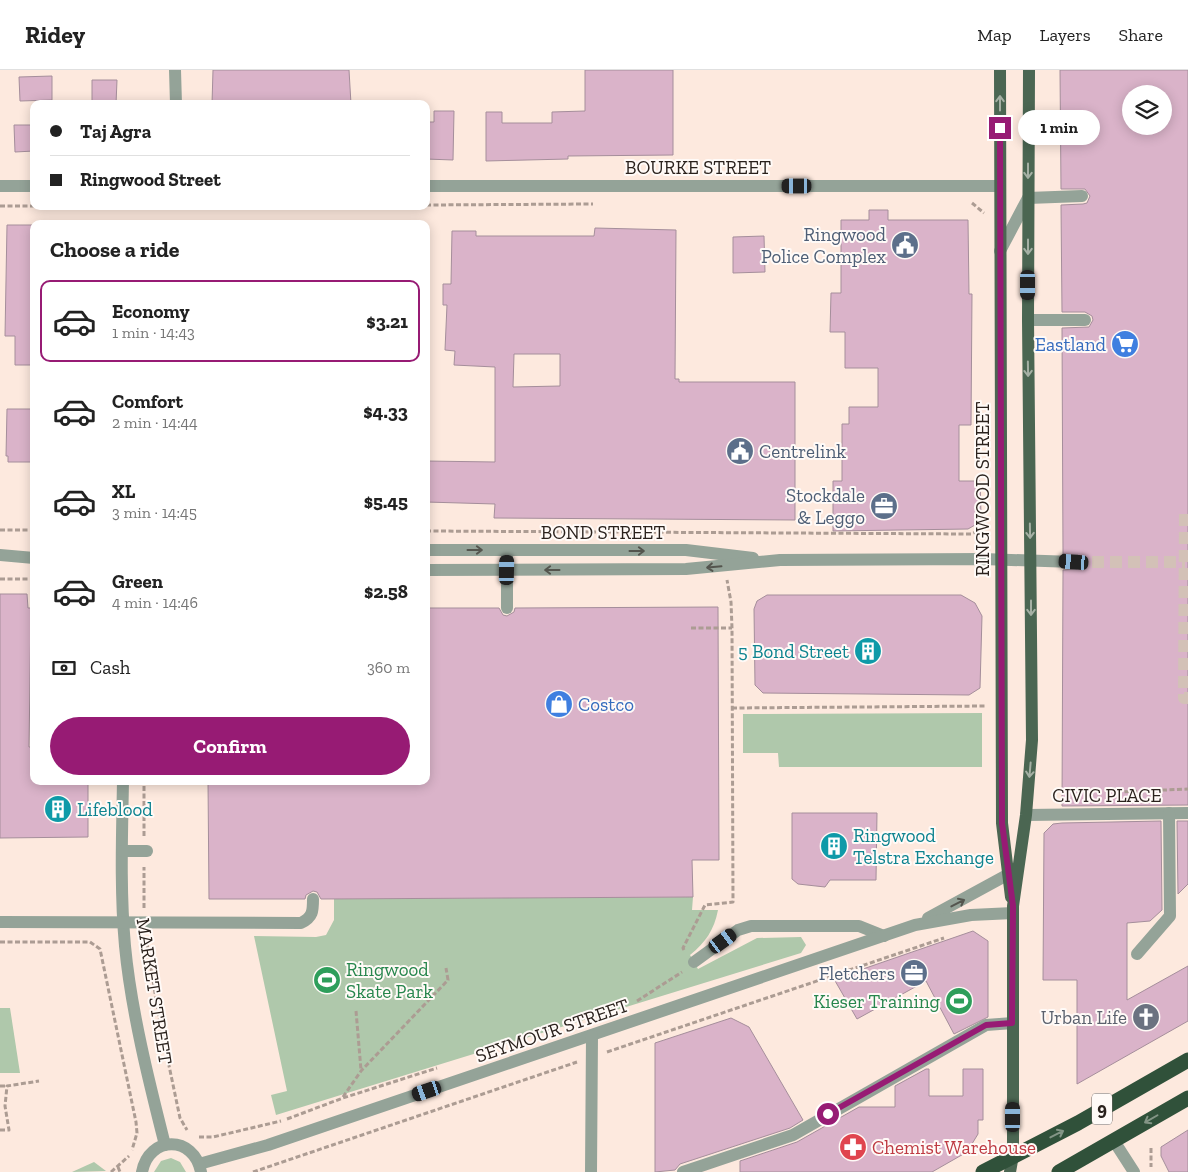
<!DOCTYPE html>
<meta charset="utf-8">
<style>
body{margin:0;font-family:"Zilla Slab",serif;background:#f2f2f2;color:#222;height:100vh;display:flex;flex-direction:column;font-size:19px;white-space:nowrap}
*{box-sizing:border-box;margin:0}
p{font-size:16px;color:#767676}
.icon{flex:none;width:28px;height:28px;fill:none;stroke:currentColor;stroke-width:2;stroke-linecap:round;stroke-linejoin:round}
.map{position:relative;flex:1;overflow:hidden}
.details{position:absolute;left:30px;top:150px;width:400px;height:565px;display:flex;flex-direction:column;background:#fff;border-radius:10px;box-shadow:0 2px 12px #0003}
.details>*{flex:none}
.top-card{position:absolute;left:30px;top:30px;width:400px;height:110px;border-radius:10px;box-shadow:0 2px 12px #0003;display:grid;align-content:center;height:110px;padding:0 20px;background:#fff}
.tools{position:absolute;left:1122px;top:15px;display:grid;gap:10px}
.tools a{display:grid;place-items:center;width:50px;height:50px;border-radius:50%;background:#fff;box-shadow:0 2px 12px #0003;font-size:25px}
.end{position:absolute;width:22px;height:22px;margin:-11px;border:6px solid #971b74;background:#fff;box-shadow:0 0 0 2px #fff}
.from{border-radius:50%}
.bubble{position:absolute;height:35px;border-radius:18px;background:#fff;box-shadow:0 2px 12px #0003;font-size:16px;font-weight:800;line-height:35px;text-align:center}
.car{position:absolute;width:15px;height:30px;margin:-15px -8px;border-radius:6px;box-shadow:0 0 4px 1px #0007;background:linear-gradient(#222 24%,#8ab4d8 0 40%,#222 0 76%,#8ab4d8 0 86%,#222 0)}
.top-card b{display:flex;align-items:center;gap:18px;height:48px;font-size:19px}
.top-card b+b{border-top:1px solid #e0e0e0}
.top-card i{width:12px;height:12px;background:#222}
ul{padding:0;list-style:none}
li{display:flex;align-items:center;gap:15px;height:82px;margin:0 10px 8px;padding:0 10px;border:2px solid transparent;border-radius:10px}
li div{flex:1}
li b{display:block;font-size:19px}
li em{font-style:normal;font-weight:800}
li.current{border-color:#971b74}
li>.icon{width:45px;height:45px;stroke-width:1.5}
h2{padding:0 20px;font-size:22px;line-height:60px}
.pay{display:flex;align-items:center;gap:12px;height:55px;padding:0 20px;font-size:19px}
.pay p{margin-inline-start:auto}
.action{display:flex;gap:10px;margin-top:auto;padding:10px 20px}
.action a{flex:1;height:58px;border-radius:30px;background:#971b74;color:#fff;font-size:20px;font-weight:800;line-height:58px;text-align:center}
header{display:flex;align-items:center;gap:30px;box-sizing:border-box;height:70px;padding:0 25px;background:#fff;border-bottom:1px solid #e0e0e0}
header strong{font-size:24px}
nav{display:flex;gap:28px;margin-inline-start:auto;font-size:18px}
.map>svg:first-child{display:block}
.green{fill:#afc8ab}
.building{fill:#dab3c9;stroke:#a58e9b;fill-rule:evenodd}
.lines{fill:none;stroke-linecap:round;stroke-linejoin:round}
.minor-tunnel{stroke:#d3c1b7;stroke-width:12;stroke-dasharray:12 6;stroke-linecap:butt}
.path{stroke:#ac9c93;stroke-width:3;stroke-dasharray:5 2.5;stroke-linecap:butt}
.minor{stroke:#94a398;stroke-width:12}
.major{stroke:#4b6652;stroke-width:12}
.highway{stroke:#30513a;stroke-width:15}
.oneway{stroke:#a5b0a4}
.oneway2{stroke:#54554e}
.oneway3{stroke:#839586}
.route{stroke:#971b74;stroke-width:6}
.labels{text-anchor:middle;stroke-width:4;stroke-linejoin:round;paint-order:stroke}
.shield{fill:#fffaf7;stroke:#6a625e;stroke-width:1}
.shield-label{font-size:18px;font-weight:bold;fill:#2a211c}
.street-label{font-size:19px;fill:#2a211c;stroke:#fffaf7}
.service-label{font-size:19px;fill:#4e5e75;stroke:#fffaf7;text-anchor:end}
.shop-label{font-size:19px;fill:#366cbe;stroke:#fffaf7;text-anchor:end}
.culture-label{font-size:19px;fill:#0d838f;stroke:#fffaf7;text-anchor:start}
.leisure-label{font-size:19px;fill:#27864d;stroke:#fffaf7;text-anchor:start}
.worship-label{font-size:19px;fill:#5b616d;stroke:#fffaf7;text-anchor:end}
.health-label{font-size:19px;fill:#be3a42;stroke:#fffaf7;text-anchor:start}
</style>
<header>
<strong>Ridey</strong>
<nav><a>Map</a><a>Layers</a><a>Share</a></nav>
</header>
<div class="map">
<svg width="1188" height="1102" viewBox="0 0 1188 1102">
<rect width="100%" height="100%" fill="#fde9de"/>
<g class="green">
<path d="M982,643V697H779L778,683H743V644Z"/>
<path d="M693,827L692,840H718C714,860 706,872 690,885L698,899L757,868L801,867L806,875L801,883L276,1045L271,1025L287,1021L254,866L316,867L326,865L334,850V829Z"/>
<path d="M0,938H10L20,1003H0Z"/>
<path d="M171,1088L180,1092L186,1102H154L161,1091Z"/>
<path d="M94,1092L106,1101L72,1102Z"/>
</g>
<g class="building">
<path d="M213,0H349L351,34H212Z"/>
<path d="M585,0H673V85L568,86V89L486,91V42H502V53H552V42L585,41Z"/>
<path d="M1060,0H1188V735L1062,736L1063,500L1077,499L1082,492L1078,485L1063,484L1062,258L1089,257L1093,250L1092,246L1085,242H1062L1061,135L1083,134L1087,133L1090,126L1085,119H1061ZM1131,24H1164V56H1131Z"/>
<path d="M52,6V30L20,31L19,7Z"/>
<path d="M92,10H117L116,34H92Z"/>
<path d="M434,41H454L453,90L426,89V52H434Z"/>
<path d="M14,55H34V81L15,82Z"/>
<path d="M869,140H888V150H968L969,224H972L971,355H959V411H980L981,444L975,455L968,459L833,461V411H842V354H849V337H878V298H845V262H830L831,223H841V150H869Z"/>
<path d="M7,155H34V295H15V266H5Z"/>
<path d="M595,158L676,160L675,309H679V312H795V450L494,448L495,434L426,432V391L495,392V297L454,295L455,281L445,280L447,235H443V214H451L452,161H476V166H594ZM514,284H560V316L513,317Z"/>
<path d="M764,166L765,202L733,203V167Z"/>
<path d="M7,339H34V392H8V386H6Z"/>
<path d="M0,524H27L28,538H31L29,677H34V711H88V767L0,768Z"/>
<path d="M767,525H961L975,533L982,546L980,618L969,625L763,623L755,615L754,539L757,531Z"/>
<path d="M718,537L719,790H692L693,827L321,829L317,822L313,821L306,825L305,829H209L208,711H426V538H499L503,545L507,546L514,542L515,538Z"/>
<path d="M792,743H877L876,810H830L825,817L798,814L792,809Z"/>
<path d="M1161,751L1162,840L1150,851L1127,853V930L1188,896V951L1077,1014V910H1043L1044,763L1053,754L1062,753Z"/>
<path d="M1177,751H1188V814L1178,824Z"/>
<path d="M973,861L988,871V947L954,964L926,911L857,949L834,909Z"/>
<path d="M731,948L749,957L803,1050L790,1058L680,1094L675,1100L655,1102V973Z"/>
<path d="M926,999H929V1026H963V999H983V1050H978V1064L967,1082L932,1102H740V1091L797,1072L859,1037H895V1016Z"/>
<path d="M1188,1060V1102H1169L1161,1086V1077Z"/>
</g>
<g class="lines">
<g class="minor-tunnel">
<path d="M1185,444L1184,628H1188"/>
<path d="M1074,492H1185"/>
</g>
<g class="path">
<path d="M972,133L984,143"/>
<path d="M426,135L593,134"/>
<path d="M0,136H34"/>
<path d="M0,460H34"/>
<path d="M426,461L971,464L983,459"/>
<path d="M0,509H34"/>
<path d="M691,558H732"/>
<path d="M732,638L986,636"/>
<path d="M1117,722L1188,719"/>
<path d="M144,766V711"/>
<path d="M144,838V797"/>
<path d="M146,867L159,948L180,1048L187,1060"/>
<path d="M0,872H90L100,879L136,1052L137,1063L132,1080"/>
<path d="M684,880L683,878L705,835L733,832L732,558L731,532L727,510"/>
<path d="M637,931L682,902"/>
<path d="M356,941L361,1000"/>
<path d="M607,982L944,868"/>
<path d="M0,1016H7"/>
<path d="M343,1027L361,1001L448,910L446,898"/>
<path d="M287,1049L343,1028L437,998"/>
<path d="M0,1060H9L5,1036L7,1016L39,1011"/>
<path d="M199,1067H213L281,1051"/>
<path d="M1151,1078V1097"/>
<path d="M118,1097L120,1102"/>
<path d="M111,1102L129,1086"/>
<path d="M253,1102L577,992"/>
</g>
<g class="minor">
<path d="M175,0L176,34"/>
<path d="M0,116H34"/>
<path d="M426,116H1000"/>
<path d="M1000,181L1028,128L1082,126"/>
<path d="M1028,250H1085"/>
<path d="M426,480H686L753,488"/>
<path d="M0,485L34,488"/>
<path d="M426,500L686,499L780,490L983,489L1074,492"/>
<path d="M507,538V480"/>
<path d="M123,711C122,766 120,821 125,876C131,940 149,1012 165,1075"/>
<path d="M1026,745L1188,743"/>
<path d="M122,781H147"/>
<path d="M928,848L1007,805"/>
<path d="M0,852L301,853C313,847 313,841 313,829"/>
<path d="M1137,884L1170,846L1169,743"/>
<path d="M694,892L738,860L751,856H859L884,866"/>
<path d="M1114,1071L1134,1102"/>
<path d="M199,1094L268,1075L915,855L971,845L1013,843"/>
<path d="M142,1102C149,1065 194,1065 201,1102"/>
<path d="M591,1102L592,966"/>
<path d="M683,1102L793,1065L986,955L1013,953"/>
</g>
<g class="major">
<path d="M1000,0L1002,753L1011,827"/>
<path d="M1010,1102L1013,1085V836L1026,745L1032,670L1028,250L1029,0"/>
</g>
<g class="highway">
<path d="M983,1102L1078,1053L1188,990"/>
<path d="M1059,1102L1188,1028"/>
</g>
</g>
<defs><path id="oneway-shaft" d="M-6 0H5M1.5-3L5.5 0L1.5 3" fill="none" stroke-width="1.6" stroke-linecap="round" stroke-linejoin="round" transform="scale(1.25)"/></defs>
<g class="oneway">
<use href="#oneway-shaft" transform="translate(1000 33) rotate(-90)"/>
<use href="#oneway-shaft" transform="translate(1028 101) rotate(90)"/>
<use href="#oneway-shaft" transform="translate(1028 177) rotate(90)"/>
<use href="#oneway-shaft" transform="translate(1028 299) rotate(89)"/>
<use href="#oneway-shaft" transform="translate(1030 461) rotate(89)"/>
<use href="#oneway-shaft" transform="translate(1031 538) rotate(90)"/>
<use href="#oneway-shaft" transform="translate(1030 700) rotate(95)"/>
</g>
<g class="oneway2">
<use href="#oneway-shaft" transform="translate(475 480)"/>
<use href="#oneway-shaft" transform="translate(637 481)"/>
<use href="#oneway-shaft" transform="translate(714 497) rotate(175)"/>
<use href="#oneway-shaft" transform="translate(552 500) rotate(-180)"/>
<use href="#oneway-shaft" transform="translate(958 833) rotate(-27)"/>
</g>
<g class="oneway3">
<use href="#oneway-shaft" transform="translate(1151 1049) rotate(150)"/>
<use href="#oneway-shaft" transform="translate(1057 1064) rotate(-27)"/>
</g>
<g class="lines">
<path class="route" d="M828,1044L986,955L1012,953L1013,836L1002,753L1000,58"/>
</g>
<defs>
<g id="civic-disc" transform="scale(1.4375)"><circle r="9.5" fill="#5c6f8a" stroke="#fffaf7"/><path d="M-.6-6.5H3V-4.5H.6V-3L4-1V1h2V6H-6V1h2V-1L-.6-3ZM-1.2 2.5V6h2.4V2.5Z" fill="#fff"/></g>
<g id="supermarket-disc" transform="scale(1.4375)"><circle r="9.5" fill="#3f7fe0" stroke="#fffaf7"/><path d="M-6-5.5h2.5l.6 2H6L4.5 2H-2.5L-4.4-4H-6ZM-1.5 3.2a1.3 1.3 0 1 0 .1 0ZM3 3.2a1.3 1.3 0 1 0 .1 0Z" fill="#fff"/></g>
<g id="office-disc" transform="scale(1.4375)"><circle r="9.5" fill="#5c6f8a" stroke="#fffaf7"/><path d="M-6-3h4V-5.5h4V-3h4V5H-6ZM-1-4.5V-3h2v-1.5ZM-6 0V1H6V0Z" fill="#fff"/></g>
<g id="building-disc" transform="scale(1.4375)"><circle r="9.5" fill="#0f9aa8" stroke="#fffaf7"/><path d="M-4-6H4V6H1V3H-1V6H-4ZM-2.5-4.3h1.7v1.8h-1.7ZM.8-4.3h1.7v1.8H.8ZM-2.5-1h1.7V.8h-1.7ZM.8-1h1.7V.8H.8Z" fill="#fff"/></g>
<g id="shop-disc" transform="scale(1.4375)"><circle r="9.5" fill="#3f7fe0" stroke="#fffaf7"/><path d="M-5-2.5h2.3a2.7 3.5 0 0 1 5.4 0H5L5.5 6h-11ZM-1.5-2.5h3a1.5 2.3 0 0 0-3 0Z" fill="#fff"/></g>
<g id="stadium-disc" transform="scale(1.4375)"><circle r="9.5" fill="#2e9e5b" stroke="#fffaf7"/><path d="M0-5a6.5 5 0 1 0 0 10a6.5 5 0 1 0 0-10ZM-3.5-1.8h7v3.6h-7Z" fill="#fff"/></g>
<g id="church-disc" transform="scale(1.4375)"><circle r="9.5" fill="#6b7280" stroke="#fffaf7"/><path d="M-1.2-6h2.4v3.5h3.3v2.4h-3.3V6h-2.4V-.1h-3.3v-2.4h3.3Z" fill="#fff"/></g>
<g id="pharmacy-disc" transform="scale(1.4375)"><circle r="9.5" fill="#e0444e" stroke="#fffaf7"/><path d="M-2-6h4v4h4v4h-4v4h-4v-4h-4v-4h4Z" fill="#fff"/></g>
</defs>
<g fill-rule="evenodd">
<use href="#civic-disc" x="905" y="175"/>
<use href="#supermarket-disc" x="1125" y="274"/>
<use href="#civic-disc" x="740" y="381"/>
<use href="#office-disc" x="884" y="436"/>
<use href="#building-disc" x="868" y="581"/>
<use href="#shop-disc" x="559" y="634"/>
<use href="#building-disc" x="58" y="739"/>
<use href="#building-disc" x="834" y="776"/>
<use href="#office-disc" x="914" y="903"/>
<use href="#stadium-disc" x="327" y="910"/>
<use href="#stadium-disc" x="959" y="931"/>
<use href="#church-disc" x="1146" y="947"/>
<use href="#pharmacy-disc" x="853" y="1077"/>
</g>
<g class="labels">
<rect class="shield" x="1092" y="1023.5" width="20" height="31" rx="4"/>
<g class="shield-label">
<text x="1102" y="1045">9</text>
</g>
<g class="street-label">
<text x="698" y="104">BOURKE STREET</text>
<text transform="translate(982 419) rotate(-90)" y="7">RINGWOOD STREET</text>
<text x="603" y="469">BOND STREET</text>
<text x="1107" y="732">CIVIC PLACE</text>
<text transform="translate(155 921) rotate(81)" y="7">MARKET STREET</text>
<text transform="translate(552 960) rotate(-19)" y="7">SEYMOUR STREET</text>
</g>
<g class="service-label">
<text x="886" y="171">Ringwood<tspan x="886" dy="22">Police Complex</tspan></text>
<text x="759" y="388" text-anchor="start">Centrelink</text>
<text x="865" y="432">Stockdale<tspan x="865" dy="22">&amp; Leggo</tspan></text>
<text x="895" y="910">Fletchers</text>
</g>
<g class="shop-label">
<text x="1106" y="281">Eastland</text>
<text x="578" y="641" text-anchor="start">Costco</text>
</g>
<g class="culture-label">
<text x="849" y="588" text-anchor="end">5 Bond Street</text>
<text x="77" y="746">Lifeblood</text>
<text x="853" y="772">Ringwood<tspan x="853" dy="22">Telstra Exchange</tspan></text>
</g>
<g class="leisure-label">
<text x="346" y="906">Ringwood<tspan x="346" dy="22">Skate Park</tspan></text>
<text x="940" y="938" text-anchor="end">Kieser Training</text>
</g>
<g class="worship-label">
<text x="1127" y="954">Urban Life</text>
</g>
<g class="health-label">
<text x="872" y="1084">Chemist Warehouse</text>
</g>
</g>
</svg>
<div class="tools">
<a><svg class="icon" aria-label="layers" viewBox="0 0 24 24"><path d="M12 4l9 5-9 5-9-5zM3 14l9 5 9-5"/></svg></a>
</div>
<i class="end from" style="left:828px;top:1044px"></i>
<i class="end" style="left:1000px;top:58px"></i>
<div class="bubble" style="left:1018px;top:40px;width:82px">1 min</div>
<i class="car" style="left:797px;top:116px;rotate:270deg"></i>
<i class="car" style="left:1028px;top:215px;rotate:180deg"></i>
<i class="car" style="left:1074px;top:492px;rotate:274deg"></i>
<i class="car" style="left:507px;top:500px;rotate:1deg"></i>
<i class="car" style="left:723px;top:871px;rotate:54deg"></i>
<i class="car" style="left:427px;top:1021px;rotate:251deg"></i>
<i class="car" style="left:1013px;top:1047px;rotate:0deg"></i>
<div class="top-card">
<b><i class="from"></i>Taj Agra</b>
<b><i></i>Ringwood Street</b>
</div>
<section class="details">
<h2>Choose a ride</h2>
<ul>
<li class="current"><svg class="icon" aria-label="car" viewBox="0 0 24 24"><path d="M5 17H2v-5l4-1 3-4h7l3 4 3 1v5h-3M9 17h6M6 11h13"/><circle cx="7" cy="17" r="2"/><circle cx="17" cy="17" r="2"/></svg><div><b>Economy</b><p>1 min · 14:43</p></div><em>$3.21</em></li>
<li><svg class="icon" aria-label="car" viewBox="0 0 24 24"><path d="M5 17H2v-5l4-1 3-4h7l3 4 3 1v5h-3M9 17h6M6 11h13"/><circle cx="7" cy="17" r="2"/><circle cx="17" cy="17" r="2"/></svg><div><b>Comfort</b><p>2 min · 14:44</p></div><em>$4.33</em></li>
<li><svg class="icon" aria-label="car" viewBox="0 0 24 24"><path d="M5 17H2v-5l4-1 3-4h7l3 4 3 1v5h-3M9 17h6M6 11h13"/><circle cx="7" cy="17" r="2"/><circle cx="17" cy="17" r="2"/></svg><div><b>XL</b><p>3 min · 14:45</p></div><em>$5.45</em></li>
<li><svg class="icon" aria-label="car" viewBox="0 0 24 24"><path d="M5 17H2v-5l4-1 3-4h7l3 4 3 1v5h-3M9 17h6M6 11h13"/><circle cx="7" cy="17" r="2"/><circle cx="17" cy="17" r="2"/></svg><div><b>Green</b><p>4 min · 14:46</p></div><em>$2.58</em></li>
</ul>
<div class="pay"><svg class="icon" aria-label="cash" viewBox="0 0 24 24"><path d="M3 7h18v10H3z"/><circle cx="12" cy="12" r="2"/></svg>Cash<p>360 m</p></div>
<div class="action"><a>Confirm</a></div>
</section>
</div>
